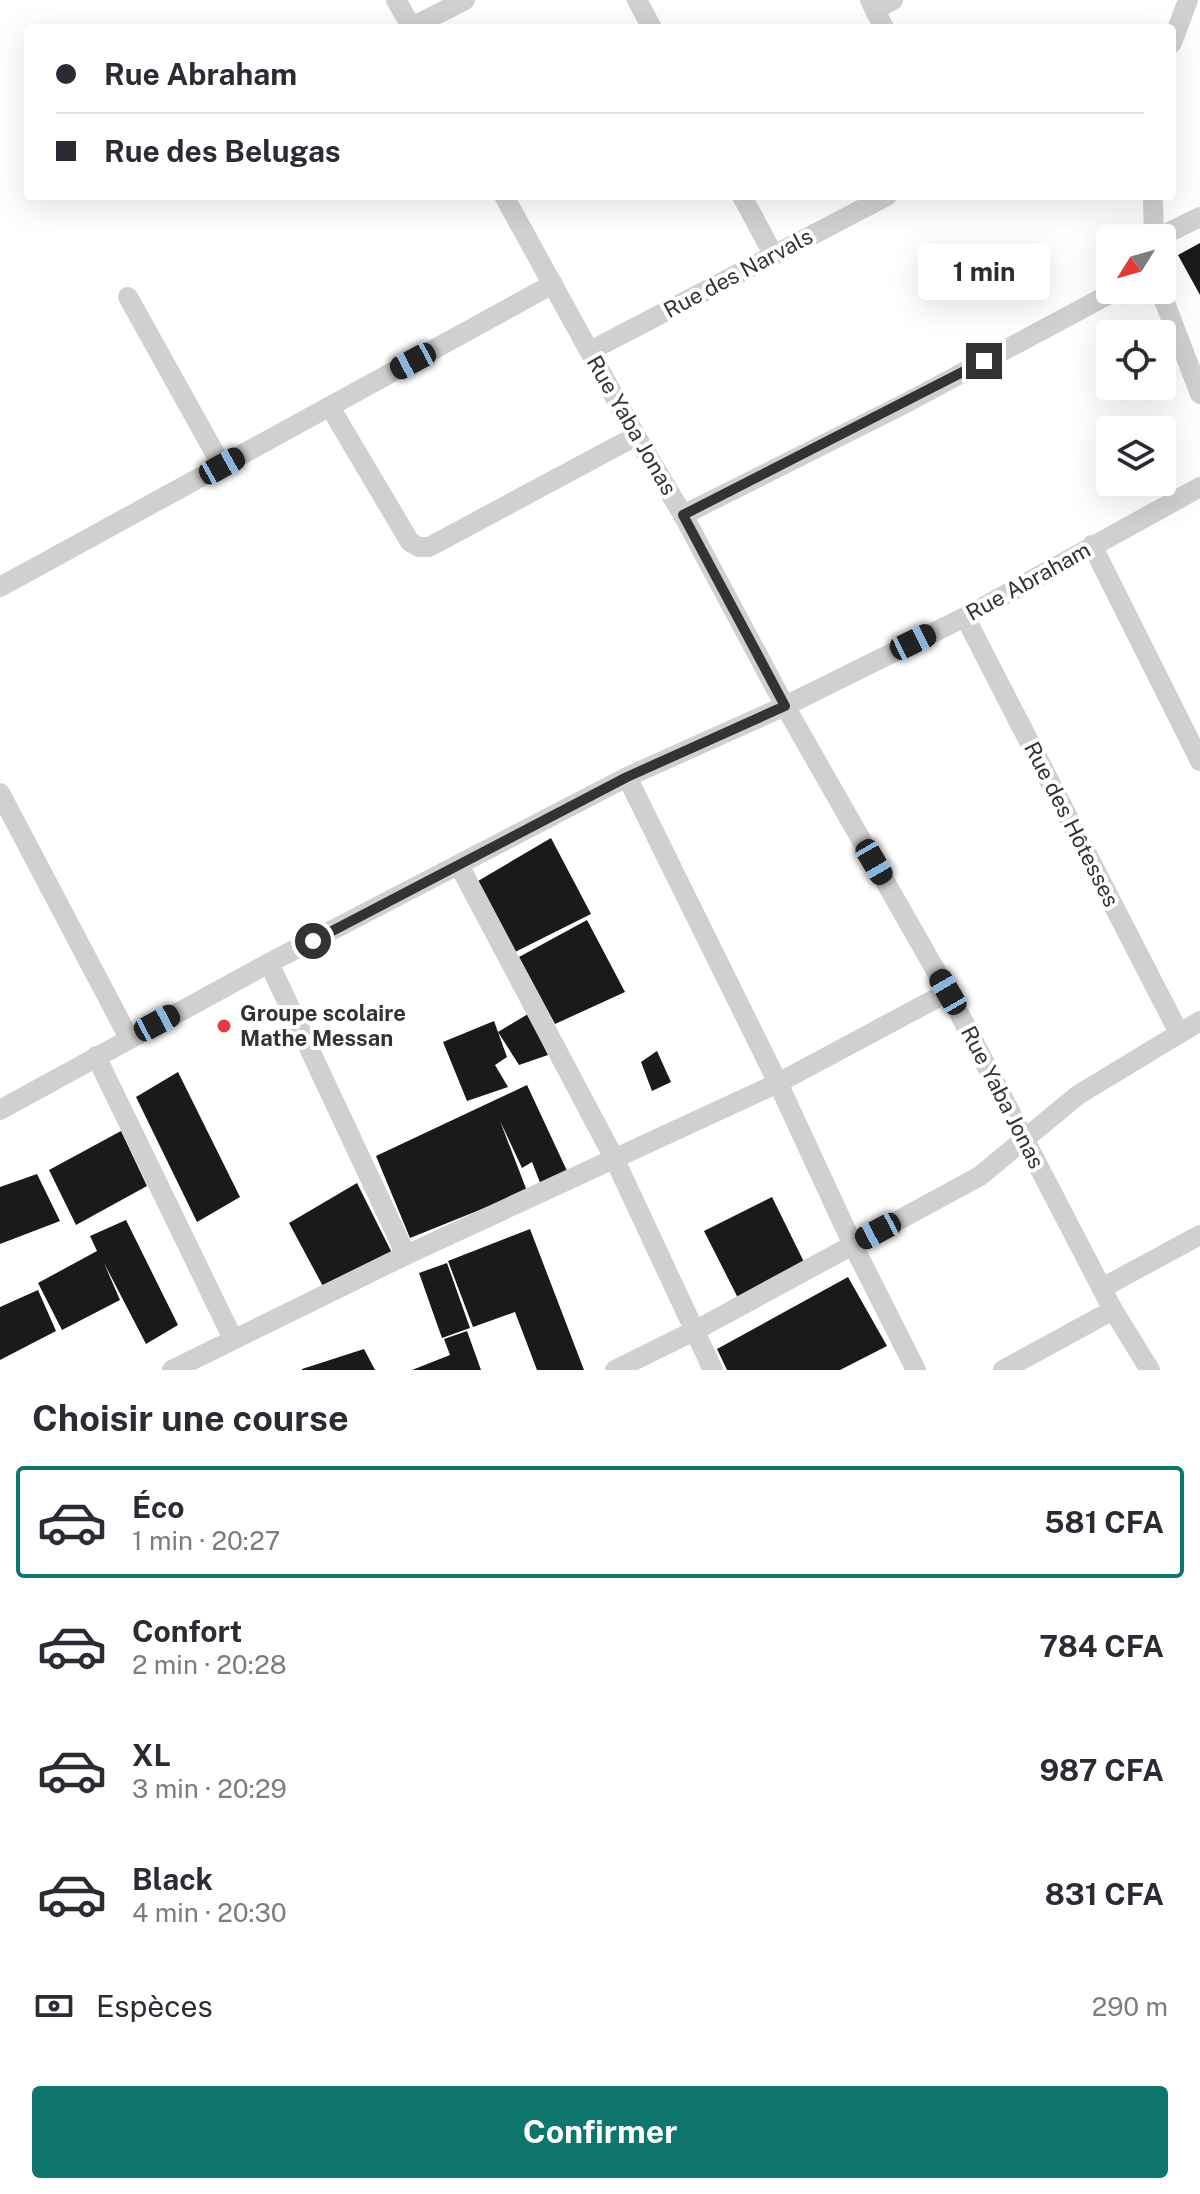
<!DOCTYPE html>
<html lang="fr">
<meta charset="utf-8">
<style>
body{margin:0;font-family:"Public Sans",sans-serif;background:#f2f2f3;color:#2b2b33;height:100vh;display:flex;flex-direction:column;font-size:30px;white-space:nowrap}
*{box-sizing:border-box;margin:0}
p{font-size:26px;color:#7c7c81}
.icon{flex:none;width:44px;height:44px;fill:none;stroke:currentColor;stroke-width:2;stroke-linecap:round;stroke-linejoin:round}
.map{position:relative;height:1370px;overflow:hidden}
.side{display:flex;flex-direction:column;background:#fff;flex:1}
.side>*{flex:none}
.banner{position:absolute;left:24px;top:24px;width:1152px;height:176px;border-radius:8px;box-shadow:0 8px 32px #0002;display:grid;align-content:center;height:176px;padding:0 32px;background:#fff}
.needle{width:52px;rotate:233deg}
.controls{position:absolute;left:1096px;top:224px;display:grid;gap:16px}
.controls a{display:grid;place-items:center;width:80px;height:80px;border-radius:8px;background:#fff;box-shadow:0 8px 32px #0002;font-size:40px}
.end{position:absolute;width:36px;height:36px;margin:-18px;border:10px solid #333;background:#fff;box-shadow:0 0 0 4px #fff}
.from{border-radius:50%}
.bubble{position:absolute;height:56px;border-radius:8px;background:#fff;box-shadow:0 8px 32px #0002;font-size:26px;font-weight:700;line-height:56px;text-align:center}
.car{position:absolute;width:24px;height:48px;margin:-24px -12px;border-radius:10px;box-shadow:0 0 6px 2px #0007;background:linear-gradient(#222 24%,#8ab4d8 0 40%,#222 0 76%,#8ab4d8 0 86%,#222 0)}
.banner b{display:flex;align-items:center;gap:28px;height:76px;font-size:30px}
.banner b+b{border-top:2px solid #e1e1e2}
.banner i{width:20px;height:20px;background:#2b2b33}
ul{padding:0;list-style:none}
li{display:flex;align-items:center;gap:24px;height:112px;margin:0 16px 12px;padding:0 16px;border:4px solid transparent;border-radius:8px}
li div{flex:1}
li b{display:block;font-size:30px}
li em{font-style:normal;font-weight:700}
li.selected{border-color:#0f766e}
li>.icon{width:72px;height:72px;stroke-width:1.5}
h2{padding:0 32px;font-size:36px;line-height:96px}
.pay{display:flex;align-items:center;gap:20px;height:88px;padding:0 32px;font-size:30px}
.pay p{margin-inline-start:auto}
.button{display:flex;gap:16px;margin-top:auto;padding:16px 32px}
.button a{flex:1;height:92px;border-radius:8px;background:#0f766e;color:#fff;font-size:32px;font-weight:700;line-height:92px;text-align:center}
.map>svg:first-child{display:block}
.building{fill:#1a1a1a}
.lines{fill:none;stroke-linecap:round;stroke-linejoin:round}
.minor{stroke:#d0d0d0;stroke-width:20}
.route{stroke:#333;stroke-width:10}
.poi-dot{fill:#e63946;stroke:#fff;stroke-width:3}
.labels{text-anchor:middle;stroke-width:8;stroke-linejoin:round;paint-order:stroke}
.street-label{font-size:22px;fill:#333;stroke:#fff}
.poi-label{font-size:22px;font-weight:bold;fill:#333;stroke:#fff;text-anchor:start}
</style>
<div class="map">
<svg width="1200" height="1370" viewBox="0 0 1200 1370">
<rect width="100%" height="100%" fill="#fff"/>
<g class="building">
<path d="M1200,243V295L1178,255Z"/>
<path d="M551,838L591,914L515,952L478,881Z"/>
<path d="M587,920L625,992L555,1024L519,957Z"/>
<path d="M528,1014L548,1055L519,1065L498,1032Z"/>
<path d="M494,1021L507,1057L495,1065L508,1087L467,1101L443,1042Z"/>
<path d="M657,1051L671,1082L652,1091L641,1062Z"/>
<path d="M178,1072L240,1197L197,1222L136,1097Z"/>
<path d="M527,1085L568,1173L541,1185L532,1162L522,1168L500,1121L527,1191L410,1238L376,1156Z"/>
<path d="M121,1131L147,1186L76,1225L49,1170Z"/>
<path d="M37,1174L60,1221L0,1244V1187Z"/>
<path d="M357,1183L392,1253L325,1290L289,1223Z"/>
<path d="M772,1197L806,1266L739,1300L704,1231Z"/>
<path d="M126,1220L178,1325L146,1344L104,1263L120,1300L62,1330L38,1283L97,1251L90,1236Z"/>
<path d="M530,1229L584,1370H537L515,1312L473,1327L448,1261Z"/>
<path d="M447,1263L470,1328L442,1338L419,1273Z"/>
<path d="M848,1277L887,1346L840,1370H727L717,1349Z"/>
<path d="M38,1290L56,1331L0,1360V1307Z"/>
<path d="M467,1331L481,1370H412L450,1355L444,1339Z"/>
<path d="M364,1349L375,1370H302V1369Z"/>
</g>
<g class="lines">
<g class="minor">
<path d="M396,0L412,28"/>
<path d="M637,0L652,28"/>
<path d="M870,0L884,28"/>
<path d="M875,9L893,0"/>
<path d="M412,27L465,0"/>
<path d="M1172,43L1188,0"/>
<path d="M504,196L636,436L683,515L785,706L948,992L1113,1310L1150,1370"/>
<path d="M742,196L773,254"/>
<path d="M1153,196L1154,238"/>
<path d="M1157,238L1200,217"/>
<path d="M1160,290L1200,394"/>
<path d="M128,297L222,466"/>
<path d="M590,351L887,196"/>
<path d="M330,407L410,542L419,547H429L636,436"/>
<path d="M683,515L904,404L1117,290"/>
<path d="M1092,545L1200,761"/>
<path d="M0,587L553,284"/>
<path d="M965,617L1179,1033"/>
<path d="M627,777L778,1083L853,1245L916,1370"/>
<path d="M0,793L129,1038"/>
<path d="M459,865L614,1158L713,1370"/>
<path d="M269,963L406,1255"/>
<path d="M96,1056L233,1339"/>
<path d="M0,1110L269,963L627,777L785,706L965,617L1200,487"/>
<path d="M1102,1288L1200,1235"/>
<path d="M172,1370L406,1255L778,1083L948,992"/>
<path d="M615,1370L696,1330L980,1176L1078,1095L1200,1021"/>
<path d="M1003,1370L1113,1310"/>
</g>
</g>
<g class="lines">
<path class="route" d="M313,941L627,777L785,706L683,515L984,361"/>
</g>
<circle class="poi-dot" cx="224" cy="1026" r="8"/>
<g class="labels">
<g class="street-label">
<text transform="translate(738 273) rotate(-28)" y="8">Rue des Narvals</text>
<text transform="translate(632 425) rotate(60)" y="8">Rue Yaba Jonas</text>
<text transform="translate(1028 581) rotate(-29)" y="8">Rue Abraham</text>
<text transform="translate(1072 824) rotate(63)" y="8">Rue des Hôtesses</text>
<text transform="translate(1003 1097) rotate(63)" y="8">Rue Yaba Jonas</text>
</g>
<g class="poi-label">
<text x="240" y="1021">Groupe scolaire<tspan x="240" dy="25">Mathe Messan</tspan></text>
</g>
</g>
</svg>
<div class="controls">
<a><svg class="needle" viewBox="-14 -14 28 28"><path d="M0-13l5 13h-10z" fill="#e53935"/><path d="M0 13l5-13h-10z" fill="#7c7c81"/></svg></a>
<a><svg class="icon" aria-label="locate" viewBox="0 0 24 24"><circle cx="12" cy="12" r="6"/><path d="M12 2v4M12 18v4M2 12h4M18 12h4"/></svg></a>
<a><svg class="icon" aria-label="layers" viewBox="0 0 24 24"><path d="M12 4l9 5-9 5-9-5zM3 14l9 5 9-5"/></svg></a>
</div>
<i class="end from" style="left:313px;top:941px"></i>
<i class="end" style="left:984px;top:361px"></i>
<div class="bubble" style="left:918px;top:244px;width:132px">1 min</div>
<i class="car" style="left:413px;top:361px;rotate:242deg"></i>
<i class="car" style="left:222px;top:466px;rotate:61deg"></i>
<i class="car" style="left:913px;top:642px;rotate:64deg"></i>
<i class="car" style="left:874px;top:862px;rotate:150deg"></i>
<i class="car" style="left:948px;top:992px;rotate:330deg"></i>
<i class="car" style="left:157px;top:1023px;rotate:62deg"></i>
<i class="car" style="left:878px;top:1231px;rotate:242deg"></i>
<div class="banner">
<b><i class="from"></i>Rue Abraham</b>
<b><i></i>Rue des Belugas</b>
</div>
</div>
<section class="side">
<h2>Choisir une course</h2>
<ul>
<li class="selected"><svg class="icon" aria-label="car" viewBox="0 0 24 24"><path d="M5 17H2v-5l4-1 3-4h7l3 4 3 1v5h-3M9 17h6M6 11h13"/><circle cx="7" cy="17" r="2"/><circle cx="17" cy="17" r="2"/></svg><div><b>Éco</b><p>1 min · 20:27</p></div><em>581 CFA</em></li>
<li><svg class="icon" aria-label="car" viewBox="0 0 24 24"><path d="M5 17H2v-5l4-1 3-4h7l3 4 3 1v5h-3M9 17h6M6 11h13"/><circle cx="7" cy="17" r="2"/><circle cx="17" cy="17" r="2"/></svg><div><b>Confort</b><p>2 min · 20:28</p></div><em>784 CFA</em></li>
<li><svg class="icon" aria-label="car" viewBox="0 0 24 24"><path d="M5 17H2v-5l4-1 3-4h7l3 4 3 1v5h-3M9 17h6M6 11h13"/><circle cx="7" cy="17" r="2"/><circle cx="17" cy="17" r="2"/></svg><div><b>XL</b><p>3 min · 20:29</p></div><em>987 CFA</em></li>
<li><svg class="icon" aria-label="car" viewBox="0 0 24 24"><path d="M5 17H2v-5l4-1 3-4h7l3 4 3 1v5h-3M9 17h6M6 11h13"/><circle cx="7" cy="17" r="2"/><circle cx="17" cy="17" r="2"/></svg><div><b>Black</b><p>4 min · 20:30</p></div><em>831 CFA</em></li>
</ul>
<div class="pay"><svg class="icon" aria-label="cash" viewBox="0 0 24 24"><path d="M3 7h18v10H3z"/><circle cx="12" cy="12" r="2"/></svg>Espèces<p>290 m</p></div>
<div class="button"><a>Confirmer</a></div>
</section>
